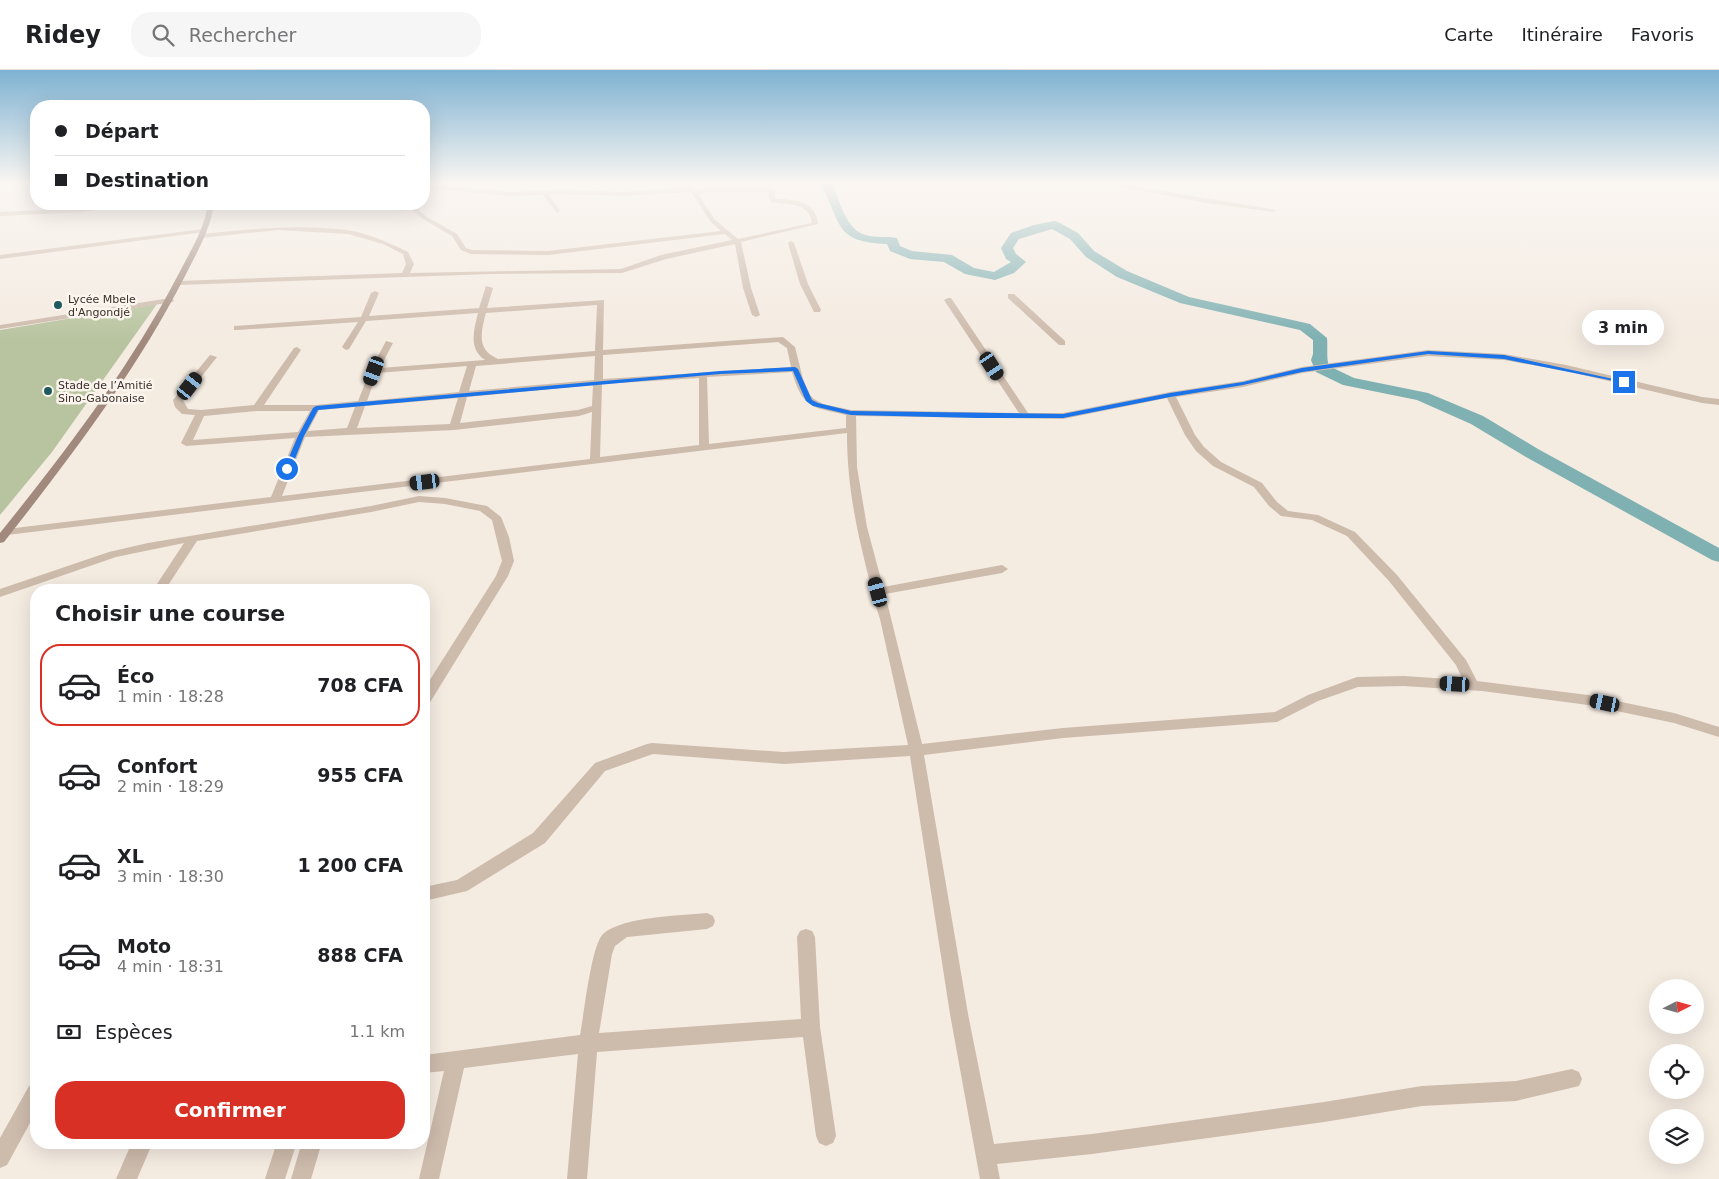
<!DOCTYPE html>
<html lang="fr">
<meta charset="utf-8">
<style>
body{margin:0;font-family:"DejaVu Sans",sans-serif;background:#f6f6f6;color:#202124;height:100vh;display:flex;flex-direction:column;font-size:19px;white-space:nowrap}
*{box-sizing:border-box;margin:0}
p{font-size:16px;color:#757577}
.icon{flex:none;width:28px;height:28px;fill:none;stroke:currentColor;stroke-width:2;stroke-linecap:round;stroke-linejoin:round}
.map{position:relative;flex:1;overflow:hidden}
.sheet{position:absolute;left:30px;top:514px;width:400px;height:565px;display:flex;flex-direction:column;background:#fff;border-radius:20px;box-shadow:0 5px 20px #0002}
.sheet>*{flex:none}
.banner{position:absolute;left:30px;top:30px;width:400px;height:110px;border-radius:20px;box-shadow:0 5px 20px #0002;display:grid;align-content:center;height:110px;padding:0 25px;background:#fff}
.needle{width:32px;rotate:84deg}
.buttons{position:absolute;left:1649px;top:909px;display:grid;gap:10px}
.buttons a{display:grid;place-items:center;width:55px;height:55px;border-radius:50%;background:#fff;box-shadow:0 5px 20px #0002;font-size:25px}
.end{position:absolute;width:22px;height:22px;margin:-11px;border:6px solid #1a73e8;background:#fff;box-shadow:0 0 0 2px #fff}
.from{border-radius:50%}
.bubble{position:absolute;height:35px;border-radius:18px;background:#fff;box-shadow:0 5px 20px #0002;font-size:16px;font-weight:600;line-height:35px;text-align:center}
.car{position:absolute;width:15px;height:30px;margin:-15px -8px;border-radius:6px;box-shadow:0 0 4px 1px #0007;background:linear-gradient(#222 24%,#8ab4d8 0 40%,#222 0 76%,#8ab4d8 0 86%,#222 0)}
.banner b{display:flex;align-items:center;gap:18px;height:48px;font-size:19px}
.banner b+b{border-top:1px solid #e0e0e0}
.banner i{width:12px;height:12px;background:#202124}
ul{padding:0;list-style:none}
li{display:flex;align-items:center;gap:15px;height:82px;margin:0 10px 8px;padding:0 15px;border:2px solid transparent;border-radius:20px}
li div{flex:1}
li b{display:block;font-size:19px}
li em{font-style:normal;font-weight:600}
li.current{border-color:#d93025}
li>.icon{width:45px;height:45px;stroke-width:1.5}
h2{padding:0 25px;font-size:22px;line-height:60px}
.pay{display:flex;align-items:center;gap:12px;height:55px;padding:0 25px;font-size:19px}
.pay p{margin-inline-start:auto}
.button{display:flex;gap:10px;margin-top:auto;padding:10px 25px}
.button a{flex:1;height:58px;border-radius:20px;background:#d93025;color:#fff;font-size:20px;font-weight:600;line-height:58px;text-align:center}
header{display:flex;align-items:center;gap:30px;box-sizing:border-box;height:70px;padding:0 25px;background:#fff;border-bottom:1px solid #e0e0e0}
header strong{font-size:24px}
nav{display:flex;gap:28px;margin-inline-start:auto;font-size:18px}
.search{width:350px;height:45px;background:#f6f6f6;display:flex;align-items:center;gap:12px;box-sizing:border-box;padding:0 18px;border-radius:20px;color:#757577;font-size:19px}
.map>svg:first-child{display:block}
.green{fill:#b8c4a0}
.lines{fill:none;stroke-linecap:round;stroke-linejoin:round}
.river{fill:#7fb0b2;fill-rule:evenodd}
.minor{fill:#cdbbac;fill-rule:evenodd}
.tertiary{fill:#cdbbac;fill-rule:evenodd}
.secondary{fill:#a18a7d;fill-rule:evenodd}
.route{fill:#1a73e8}
.poi-dot{fill:#1f5a5e;stroke:#fbf5ee;stroke-width:2}
.labels{text-anchor:middle;stroke-width:5;stroke-linejoin:round;paint-order:stroke}
.far-poi-label{font-size:11px;fill:#3b302b;stroke:#fbf5ee;text-anchor:start}
</style>
<header>
<strong>Ridey</strong>
<div class="search"><svg class="icon" aria-label="search" viewBox="0 0 24 24"><circle cx="10" cy="10" r="6"/><path d="M15 15l6 6"/></svg>Rechercher</div>
<nav><a>Carte</a><a>Itinéraire</a><a>Favoris</a></nav>
</header>
<div class="map">
<svg width="1719" height="1109" viewBox="0 0 1719 1109">
<rect width="100%" height="100%" fill="#f4ebe1"/>
<path class="green" d="M157,234L52,382L0,445V260Z"/>
<g class="lines">
<path class="river" d="M821,114H832C840,130 846,161 866,165C876,168 887,166 897,168L900,176L912,181L952,185L974,198L994,202L1011,192L1006,189L1001,178L1011,163L1034,155L1054,151L1058,152L1078,163L1094,181L1127,201L1189,227L1310,254L1327,268C1328,277 1326,288 1329,296L1354,308L1428,323L1483,346L1538,379L1719,478V492L1712,490L1526,387L1471,354L1417,330L1343,315L1316,302L1311,290L1313,284V270L1300,260L1180,233L1117,207L1086,187L1070,169L1052,159L1019,169L1013,178L1016,184L1026,192L1014,203L995,210L965,204L944,192L910,189L890,181L887,174C834,172 842,154 821,114Z"/>
<g class="minor">
<path d="M424,114L510,122L563,120L624,122L692,117L697,121L703,118H773L776,120L774,125L775,129C795,129 816,131 818,154L741,172L751,218L760,245L756,247L752,245L743,218L735,174L666,189L622,203L491,204L178,215L174,213L178,211L402,203L406,194L403,184L383,174L348,164L278,160L201,168L198,166L201,164C250,159 297,154 347,160C368,163 390,173 408,182L414,194L410,203L621,199L661,185L732,170L725,164L548,185L471,184L461,180L452,166L423,149L404,134H411L427,147L457,164L466,178L472,180L548,181L721,161L710,151L691,122L624,126L549,124L560,141L557,143L543,125L510,126L424,118ZM704,122H769L768,125L771,132C787,135 809,131 812,153L738,169L714,149L699,125Z"/>
<path d="M1105,114H1120L1276,140L1273,142L1207,133Z"/>
<path d="M125,134H144L83,142L0,146V142L83,138Z"/>
<path d="M203,159L205,160V162L0,189V185Z"/>
<path d="M791,171L794,173L808,214L821,240L820,242H814L800,214L788,173Z"/>
<path d="M486,216L493,218L487,238L604,230L603,280L783,267L795,277L803,309L810,325L814,329L823,334L851,340L1019,343L944,230L948,228H951L1028,343H1063L1170,322L1243,311L1302,297L1428,280L1504,284L1566,295L1702,327L1719,329V335L1702,333L1566,301L1504,290L1428,286L1302,303L1243,317L1176,327L1195,365L1204,377L1221,392L1262,413L1277,432L1288,441L1318,445L1355,462L1397,505L1466,590L1477,611L1588,625L1674,643L1719,657V667L1674,653L1588,635L1482,621L1404,616L1358,617L1318,631L1277,652L1063,668L924,685L968,944L994,1074L1092,1064L1324,1032L1422,1016L1516,1011L1572,999L1579,1002L1582,1009L1579,1016L1516,1031L1422,1036L1324,1052L1092,1084L997,1094L1000,1109H980L950,944L910,686L784,694L653,684L605,701L545,773L467,821L424,831V817L457,810L533,763L595,693L647,674L652,673L784,682L908,675L880,549L871,522L872,520C858,466 847,420 847,363L7,465L1,462L7,459L271,427L295,368L186,376L181,373L195,345L182,344L175,337L173,330L210,285L217,287L183,330L188,339L201,340L254,335L294,278L297,277L301,280L264,335H316L358,331L370,301L386,271L393,273L380,298L485,290C468,279 474,259 478,243L366,251L349,279L346,280L342,277L358,252L237,260H234V256L361,247L371,223L375,221L379,223L369,246L479,238ZM597,235L595,281L498,289C476,280 481,262 486,243ZM778,272L787,278L791,297L603,309V285ZM595,286L594,310L469,321L476,296ZM467,296L459,322L367,331L377,303ZM792,302C803,339 812,337 846,345V358L709,374L707,307ZM699,308V375L600,387L602,314ZM593,315L592,336L578,340L460,353L467,327ZM458,328L450,354L357,358L365,336ZM1167,328L1185,365L1196,381L1213,396L1254,417L1269,436L1281,446L1312,450L1347,466L1389,511L1456,595L1463,610L1404,606L1357,607L1308,625L1275,642L1063,658L922,674L885,524L1002,503L1008,499L1002,495L883,517L867,457L857,397L856,346L1063,349ZM355,337L347,358L308,361L319,340ZM257,341H310L298,362L193,370L204,346ZM592,342L590,389L282,426L305,367L454,360L579,346Z"/>
<path d="M1008,224H1014L1065,271V275H1059L1008,228Z"/>
<path d="M419,426L445,428L487,436L501,447L509,467L514,491L508,506L429,634L424,635V619L496,506L502,491L492,450L480,441L445,434L419,432L371,442L197,471L165,520H153L184,473L116,487L0,527V519L109,482L148,473L371,436Z"/>
<path d="M707,843L713,846L715,851L713,856L707,859L627,867L615,876L612,884L599,963L801,949L797,867L800,861L806,859L812,861L815,867L820,957L836,1066L833,1073L826,1076L819,1073L816,1066L803,967L597,982L587,1109H567L578,984L464,998L439,1109H419L444,1001L424,1003V985L580,965C584,945 591,876 603,864C624,846 679,846 707,843Z"/>
<path d="M36,1013V1042L7,1095L0,1098V1068L29,1016Z"/>
<path d="M132,1072H153L137,1109H116Z"/>
<path d="M277,1072H297L285,1109H265Z"/>
<path d="M302,1072H322L311,1109H291Z"/>
</g>
<path class="tertiary" d="M170,228L174,230L173,232L0,259V255Z"/>
<path class="secondary" d="M208,134H214C210,161 196,184 184,208C135,303 70,388 4,472L0,473V463C65,382 129,299 177,207C189,183 204,161 208,134Z"/>
</g>
<linearGradient id="sky" x2="0" y2="1"><stop stop-color="#7eb2d2"/><stop offset="0.42" stop-color="#faf6f2"/><stop offset="1" stop-color="#faf6f2" stop-opacity="0"/></linearGradient>
<rect width="1719" height="269" fill="url(#sky)"/>
<path class="route" d="M1428,281L1504,285L1627,312L1624,313L1504,289L1428,284L1302,302L1243,315L1170,327L1063,348H978L851,345L813,336L806,331L793,301L720,304L318,340L304,366L291,399L287,401L284,399L298,366L313,338L316,336L720,301L795,297L798,299L812,330L818,333L851,341L1063,344L1170,323L1243,312L1302,298Z"/>
<g class="poi-dot">
<circle cx="58" cy="235" r="5"/>
<circle cx="48" cy="321" r="5"/>
</g>
<g class="labels">
<g class="far-poi-label">
<text x="68" y="233">Lycée Mbele<tspan x="68" dy="13">d'Angondjé</tspan></text>
<text x="58" y="319">Stade de l’Amitié<tspan x="58" dy="13">Sino-Gabonaise</tspan></text>
</g>
</g>
</svg>
<div class="buttons">
<a><svg class="needle" viewBox="-14 -14 28 28"><path d="M0-13l5 13h-10z" fill="#e53935"/><path d="M0 13l5-13h-10z" fill="#757577"/></svg></a>
<a><svg class="icon" aria-label="locate" viewBox="0 0 24 24"><circle cx="12" cy="12" r="6"/><path d="M12 2v4M12 18v4M2 12h4M18 12h4"/></svg></a>
<a><svg class="icon" aria-label="layers" viewBox="0 0 24 24"><path d="M12 4l9 5-9 5-9-5zM3 14l9 5 9-5"/></svg></a>
</div>
<i class="end from" style="left:287px;top:399px"></i>
<i class="end" style="left:1624px;top:312px"></i>
<div class="bubble" style="left:1582px;top:240px;width:82px">3 min</div>
<i class="car" style="left:992px;top:296px;rotate:147deg"></i>
<i class="car" style="left:374px;top:301px;rotate:200deg"></i>
<i class="car" style="left:190px;top:316px;rotate:38deg"></i>
<i class="car" style="left:425px;top:412px;rotate:263deg"></i>
<i class="car" style="left:878px;top:522px;rotate:345deg"></i>
<i class="car" style="left:1455px;top:614px;rotate:273deg"></i>
<i class="car" style="left:1605px;top:633px;rotate:282deg"></i>
<div class="banner">
<b><i class="from"></i>Départ</b>
<b><i></i>Destination</b>
</div>
<section class="sheet">
<h2>Choisir une course</h2>
<ul>
<li class="current"><svg class="icon" aria-label="car" viewBox="0 0 24 24"><path d="M5 17H2v-5l4-1 3-4h7l3 4 3 1v5h-3M9 17h6M6 11h13"/><circle cx="7" cy="17" r="2"/><circle cx="17" cy="17" r="2"/></svg><div><b>Éco</b><p>1 min · 18:28</p></div><em>708 CFA</em></li>
<li><svg class="icon" aria-label="car" viewBox="0 0 24 24"><path d="M5 17H2v-5l4-1 3-4h7l3 4 3 1v5h-3M9 17h6M6 11h13"/><circle cx="7" cy="17" r="2"/><circle cx="17" cy="17" r="2"/></svg><div><b>Confort</b><p>2 min · 18:29</p></div><em>955 CFA</em></li>
<li><svg class="icon" aria-label="car" viewBox="0 0 24 24"><path d="M5 17H2v-5l4-1 3-4h7l3 4 3 1v5h-3M9 17h6M6 11h13"/><circle cx="7" cy="17" r="2"/><circle cx="17" cy="17" r="2"/></svg><div><b>XL</b><p>3 min · 18:30</p></div><em>1 200 CFA</em></li>
<li><svg class="icon" aria-label="car" viewBox="0 0 24 24"><path d="M5 17H2v-5l4-1 3-4h7l3 4 3 1v5h-3M9 17h6M6 11h13"/><circle cx="7" cy="17" r="2"/><circle cx="17" cy="17" r="2"/></svg><div><b>Moto</b><p>4 min · 18:31</p></div><em>888 CFA</em></li>
</ul>
<div class="pay"><svg class="icon" aria-label="cash" viewBox="0 0 24 24"><path d="M3 7h18v10H3z"/><circle cx="12" cy="12" r="2"/></svg>Espèces<p>1.1 km</p></div>
<div class="button"><a>Confirmer</a></div>
</section>
</div>
